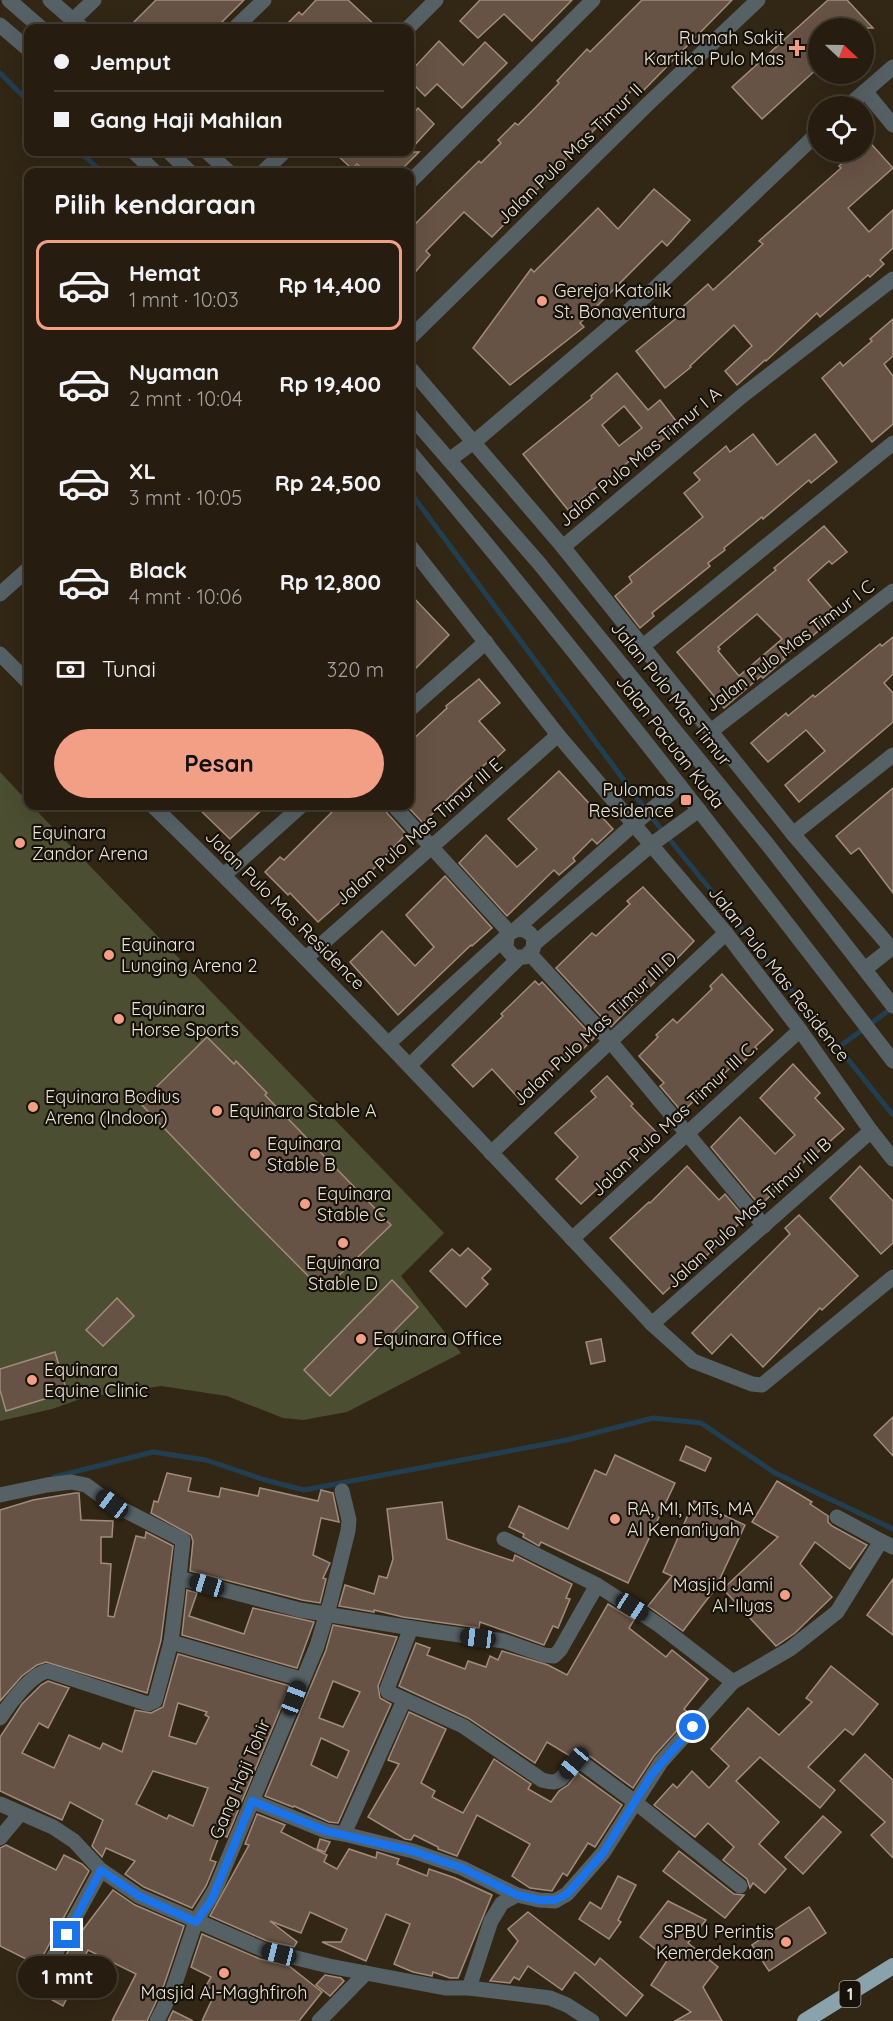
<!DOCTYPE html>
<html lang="id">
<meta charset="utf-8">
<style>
body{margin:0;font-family:Quicksand,sans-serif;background:#322a1e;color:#f1f3f6;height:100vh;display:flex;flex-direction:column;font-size:22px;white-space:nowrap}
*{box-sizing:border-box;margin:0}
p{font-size:20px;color:#a4a29f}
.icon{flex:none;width:33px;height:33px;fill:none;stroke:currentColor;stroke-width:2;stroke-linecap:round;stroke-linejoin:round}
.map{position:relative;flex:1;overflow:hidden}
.details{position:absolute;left:24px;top:168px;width:390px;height:642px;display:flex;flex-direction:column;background:#261d10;border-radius:12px;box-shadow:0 6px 24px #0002,0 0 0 2px #423b30}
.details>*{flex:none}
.top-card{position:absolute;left:24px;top:24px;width:390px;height:132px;border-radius:12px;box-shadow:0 6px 24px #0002,0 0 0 2px #423b30;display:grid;align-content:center;height:132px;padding:0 30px;background:#261d10}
.needle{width:39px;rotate:112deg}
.tools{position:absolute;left:808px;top:18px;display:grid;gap:12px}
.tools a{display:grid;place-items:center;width:66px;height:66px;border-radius:50%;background:#261d10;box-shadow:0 6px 24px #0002,0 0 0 2px #423b30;font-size:30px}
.end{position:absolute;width:27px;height:27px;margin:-14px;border:8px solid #1a73e8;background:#fff;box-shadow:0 0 0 3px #fff}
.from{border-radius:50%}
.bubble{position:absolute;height:42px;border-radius:21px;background:#261d10;box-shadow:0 6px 24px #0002,0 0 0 2px #423b30;font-size:20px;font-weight:700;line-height:42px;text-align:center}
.car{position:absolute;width:18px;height:36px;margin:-18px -9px;border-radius:8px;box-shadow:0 0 4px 2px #0007;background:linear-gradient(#222 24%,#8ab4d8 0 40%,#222 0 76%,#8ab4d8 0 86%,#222 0)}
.top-card b{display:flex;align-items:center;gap:21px;height:57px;font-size:22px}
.top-card b+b{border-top:2px solid #423b30}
.top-card i{width:15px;height:15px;background:#f1f3f6}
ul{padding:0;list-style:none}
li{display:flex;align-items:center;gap:18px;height:90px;margin:0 12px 9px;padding:0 18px;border:3px solid transparent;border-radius:12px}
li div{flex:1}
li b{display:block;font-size:22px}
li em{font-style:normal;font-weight:700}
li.on{border-color:#f39f86}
li>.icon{width:54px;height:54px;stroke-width:1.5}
h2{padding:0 30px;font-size:27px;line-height:72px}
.pay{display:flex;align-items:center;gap:15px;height:66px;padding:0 30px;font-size:22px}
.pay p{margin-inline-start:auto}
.cta{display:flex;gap:12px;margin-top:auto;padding:12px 30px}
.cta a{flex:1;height:69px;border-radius:36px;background:#f39f86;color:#111;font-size:24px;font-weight:700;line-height:69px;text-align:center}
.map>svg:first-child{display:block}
.green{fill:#4c4e32}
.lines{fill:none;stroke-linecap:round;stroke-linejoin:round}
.stream{stroke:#223f52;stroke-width:5}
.building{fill:#675345;stroke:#a18c7c;stroke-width:1.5;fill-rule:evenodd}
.pedestrian{stroke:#566165;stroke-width:15}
.minor{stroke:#566165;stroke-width:15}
.tertiary{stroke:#566165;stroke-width:15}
.trunk{stroke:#8aa2ac;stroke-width:16}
.route{stroke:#1a73e8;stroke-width:8}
.poi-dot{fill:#f39f86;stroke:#161109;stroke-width:2}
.labels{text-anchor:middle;stroke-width:4.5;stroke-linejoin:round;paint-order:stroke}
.shield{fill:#161109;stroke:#aaa49a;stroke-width:1.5}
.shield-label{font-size:16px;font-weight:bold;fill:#eae3d8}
.poi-label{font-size:18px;fill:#eae3d8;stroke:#161109;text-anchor:start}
.street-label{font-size:18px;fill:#eae3d8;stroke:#161109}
</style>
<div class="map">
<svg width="893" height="2021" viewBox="0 0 893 2021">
<rect width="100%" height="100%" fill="#322715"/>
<path class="green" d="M0,772L28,802V806H32L444,1233L401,1276L461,1353L347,1412L303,1420L283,1418L227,1396L161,1386L83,1398L52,1409L0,1421Z"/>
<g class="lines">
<g class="stream">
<path d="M0,73L28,101"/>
<path d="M80,152L102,172"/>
<path d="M410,492L649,814L893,1115"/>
<path d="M839,1047L892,1008"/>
<path d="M54,1477L153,1452L206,1460L265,1480L304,1490L567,1440L653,1418L701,1423L775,1473L893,1529"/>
</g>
</g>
<g class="building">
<path d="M156,0H244L216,28H128Z"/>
<path d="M316,0H348L378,28H283L299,12L302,15Z"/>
<path d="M480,0H572L532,41L504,14L478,38L460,21Z"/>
<path d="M642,0H732L643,91L637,85L492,237L464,212L426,251L430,255L410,278V229L479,161L481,163L501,143L498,140L515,123L518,125L536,107L559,83L557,81L587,49L590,52Z"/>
<path d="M828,0H847L873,28H819V67L762,119L732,87Z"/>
<path d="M439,41L463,65L485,42L507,63L462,108L437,84L425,96L410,81V72Z"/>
<path d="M418,108L434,124L410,150V117Z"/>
<path d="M864,136L893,168L848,208L869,232L893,210V248L880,260L884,264L870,277L868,275L820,317L817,313L766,361L765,360L737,385L725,371L752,346L734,325L690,366L691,367L665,388L636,351L679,316L676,313L708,284L713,290L763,244L759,241L841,168L839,166L855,152H864Z"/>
<path d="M334,152H419L399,172H365L357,164L352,169Z"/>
<path d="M654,189L690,220L667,246L662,241L580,323L584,327L510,385L473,348L531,269L534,272L598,208L618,229Z"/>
<path d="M893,319V356L884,364L893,376V424L872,442L822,378L840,362L843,366L872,341L870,339Z"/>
<path d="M617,373L648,410L660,400L680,426L639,458L637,455L568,510L523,454L592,398L591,396ZM624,406L642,428L619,446L602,425Z"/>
<path d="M753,434L777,465L815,434L837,462L811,483L809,480L763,519L762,517L724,548L725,550L708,563L710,566L652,613L654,616L640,628L615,596L632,582L629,577L703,517L684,493L700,480L694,473L726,446L730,452Z"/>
<path d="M824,526L847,552L832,564L829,561L808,580L837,614L807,641L806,639L783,657L785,659L763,678L761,676L724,708L677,652L776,570L774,568ZM757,614L782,639L739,676L718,651L720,649L718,647Z"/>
<path d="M410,594L449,635L410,674Z"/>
<path d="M893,637V674L884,683L893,693V722L799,802L785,785L825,751L806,730L768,762L751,743L786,713L788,716L813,695L815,697L880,644L882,646Z"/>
<path d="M479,679L500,703L479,721L505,750L493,761L491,759L461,786L423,823L407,806H410V742L447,708L446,706Z"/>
<path d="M559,771L613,829L597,844L592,839L573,858L575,861L559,875L554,870L507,916L459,863L486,835L517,867L537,849L508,819Z"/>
<path d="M893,788V893L859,848L851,854L836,836Z"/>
<path d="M196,806H266L230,839Z"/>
<path d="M338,806H385L387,813L406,834L353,891L318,922L290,893L288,895L265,872L280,857L284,860Z"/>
<path d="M445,876L492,928L472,946L471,945L398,1015L350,962L382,931L415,966L434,947L406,915Z"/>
<path d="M643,887L694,941L611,1027L556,968L592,933L596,936L630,904L627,901Z"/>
<path d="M722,974L773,1030L755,1047L757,1049L743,1062L740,1059L682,1112L660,1086L664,1083L639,1056L658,1037L656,1035L673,1019L677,1023L712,989L710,986Z"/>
<path d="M535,981L539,985L542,982L594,1038L578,1054L574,1050L535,1086L537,1088L522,1102L492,1069L473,1087L452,1065L503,1016L501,1014Z"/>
<path d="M207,1037L234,1064L236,1061L267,1093L265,1095L391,1225L323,1291L237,1204L140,1103Z"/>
<path d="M793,1064L820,1093L815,1098L844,1129L810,1159L809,1157L760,1206L711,1147L740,1117L775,1154L795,1135L760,1098Z"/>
<path d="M607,1076L633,1104L631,1106L657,1133L581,1204L556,1179L578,1157L555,1133L596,1097L591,1091Z"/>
<path d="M687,1166L719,1200L725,1194L745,1218L686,1276L684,1274L663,1294L610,1238L649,1202L650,1203Z"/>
<path d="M860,1166L893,1201V1243L881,1254L830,1198Z"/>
<path d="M799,1215L858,1276L822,1310L820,1308L763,1367L731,1334L712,1354L692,1333L790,1234L785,1228Z"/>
<path d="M468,1248L491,1269L482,1278L488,1284L466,1307L430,1271L452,1249L460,1256Z"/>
<path d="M392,1280L418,1307L330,1396L304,1370Z"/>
<path d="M117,1298L134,1316L103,1346L86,1330Z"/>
<path d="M601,1339L605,1361L591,1364L586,1342Z"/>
<path d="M55,1352L67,1392L6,1411L0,1390V1369Z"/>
<path d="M893,1417V1456L874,1435Z"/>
<path d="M686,1446L711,1458L705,1471L680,1460Z"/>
<path d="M615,1455L675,1483L628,1583L541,1542L539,1546L523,1537L524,1534L509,1527L519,1506L568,1529L595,1470L606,1475Z"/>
<path d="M167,1473L191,1478L188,1491L219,1497L221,1488L258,1496L260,1488L318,1501L321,1490L333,1493L339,1522L321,1518L313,1555L330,1563L323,1578L326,1579L320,1603L302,1600L190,1571L193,1541L191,1535L151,1513L154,1501L158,1502Z"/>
<path d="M777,1481L812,1502L810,1504L828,1516V1522L832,1526L867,1545L850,1569L815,1542L800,1564L832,1597L795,1633L776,1646L723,1589L778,1537L752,1522Z"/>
<path d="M75,1493H79L81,1520L113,1521L112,1537H101V1563L111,1564L108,1616L114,1617L136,1536L145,1538L146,1532L173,1546L161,1640L147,1693L46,1662L37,1665L22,1676L0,1701V1510L33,1500Z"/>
<path d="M694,1501L745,1525L715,1589L683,1631L648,1606L672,1576L663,1572Z"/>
<path d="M442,1502L447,1539L513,1561L515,1555L572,1584L566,1598L570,1599L558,1628L553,1626L544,1645L480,1622L479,1628L403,1617L374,1610V1612L339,1606L345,1585L374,1594L379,1576L387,1578L393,1559L387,1509Z"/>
<path d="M893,1579V1635L867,1615Z"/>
<path d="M187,1590L197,1593L189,1616L244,1634L253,1608L314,1622L297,1668L182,1635Z"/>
<path d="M608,1604L634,1620L629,1628L666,1657L672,1650L708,1679L684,1709L691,1715L654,1756L633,1788L591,1757L579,1753L570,1756L547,1742L535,1763L468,1718L399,1686L416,1643L430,1648L427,1655L465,1669L468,1661L486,1667L490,1656L498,1660L502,1651L548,1665L567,1675Z"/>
<path d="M333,1625L397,1637L378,1686L380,1698L391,1704L338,1823L329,1822L294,1806L293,1807L265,1796L326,1650ZM333,1681L360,1692L343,1727L319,1718ZM321,1738L349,1751L337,1778L311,1765Z"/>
<path d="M178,1654L290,1686L227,1837L220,1834L210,1860L216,1862L206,1886L192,1908L144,1887L125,1874L135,1861L106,1848L102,1857L92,1846L103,1820L70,1802L62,1820L0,1791V1737L22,1704L41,1685L48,1681L69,1688L48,1728L39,1723L22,1753L54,1768L69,1735L100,1749L103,1743L122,1752L135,1710L151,1713L163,1707ZM178,1703L207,1712L205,1715L209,1717L196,1744L169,1736ZM153,1771L208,1788L193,1826L169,1815L167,1819L136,1804Z"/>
<path d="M831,1666L878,1704L853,1735L845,1729L808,1767L835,1790L820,1808L760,1757L736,1781L779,1822L759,1844L786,1869L765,1893L753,1883L750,1888L747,1879L723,1860L734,1847L708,1823L695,1837L654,1805L673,1784L677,1788L692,1771L709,1788L729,1766L711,1749L748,1708L779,1735L812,1702L806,1698Z"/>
<path d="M409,1712L446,1729L421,1783L435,1791L432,1797L463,1813L494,1759L531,1784L528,1789L551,1802L559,1791L568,1785L578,1773L622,1805L595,1847L588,1843L567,1876L563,1873L552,1891L530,1888L512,1876L530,1844L477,1815L457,1856L438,1849V1847L414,1835L411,1840L405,1839L368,1817L399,1764L388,1760Z"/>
<path d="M865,1754L893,1780V1858L871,1835L885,1822L840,1781Z"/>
<path d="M257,1814L285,1825L281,1832L327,1855L324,1862L337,1869L349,1849L376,1858L377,1852L399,1859L397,1864L427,1876L429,1869L455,1878L492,1895L458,1978H450L433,1972L432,1976L413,1972L394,1964L410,1924L386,1914L366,1961L322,1942H341L347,1929L310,1912L301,1933L270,1921L297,1942L294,1947L267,1941L210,1916L249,1845L245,1844Z"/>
<path d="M823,1816L841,1832L803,1874L785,1857Z"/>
<path d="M320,1839L330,1842L325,1852L317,1849Z"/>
<path d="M6,1845L56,1870L64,1855L82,1864L89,1871L38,1965L0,1946V1848Z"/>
<path d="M679,1851L734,1894L744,1895L725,1918L663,1871Z"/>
<path d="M618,1876L636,1885L618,1920L621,1922L609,1939L579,1919L590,1902L601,1909Z"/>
<path d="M113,1890L135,1905L184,1926L164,1985L147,2021H112L136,1974L88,1950L70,1986L72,1988L63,2006L45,1996L72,1944Z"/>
<path d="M668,1901L706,1920L688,1943L718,1967L703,1987L722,2021H675L691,2012L651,1985L668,1959L640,1937Z"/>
<path d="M809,1907L826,1933L769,1971L752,1945Z"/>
<path d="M528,1912L595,1965L600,1958L643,1995L626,2016L575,1972L562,1990L528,1966L519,1980L514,1977L510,1983L490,1981L518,1941L508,1929Z"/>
<path d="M202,1934L260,1959L289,1966L322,1992L299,2021H202L216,1991L206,1986L211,1977L191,1967Z"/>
<path d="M325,1975L341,1978L344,1981L330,1996L316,1985Z"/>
<path d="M173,2011L193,2021H168Z"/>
</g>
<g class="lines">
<g class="pedestrian">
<path d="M394,806L510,933"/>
<path d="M530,954L610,1041L764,1226"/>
</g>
<g class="minor">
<path d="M50,0L82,28"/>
<path d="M73,20L94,0"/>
<path d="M235,28L264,0"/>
<path d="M408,28L436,0"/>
<path d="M865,91L893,125"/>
<path d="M848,106L893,67"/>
<path d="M207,152L229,172"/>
<path d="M263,172L284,152"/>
<path d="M410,182L593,0"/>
<path d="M410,338L649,103L758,0"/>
<path d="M410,368L563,547L793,834L891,948"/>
<path d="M449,460L479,438L654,289L819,132"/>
<path d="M410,546L558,735L726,933L800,1030L871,1131L893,1159"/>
<path d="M563,547L742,396L893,279"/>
<path d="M0,594L28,569"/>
<path d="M643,646L893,443"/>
<path d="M0,654L28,682"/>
<path d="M410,709L486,642"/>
<path d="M711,731L893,591"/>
<path d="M153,806C325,973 488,1149 652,1324L693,1361L752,1384L762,1385L893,1277"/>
<path d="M793,834L893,755"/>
<path d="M224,875L301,806"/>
<path d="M515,930L634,824L680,786"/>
<path d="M534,944L651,845L699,810"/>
<path d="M306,958L558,735"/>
<path d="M389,1043L510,933C520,927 527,929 534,938L533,949L525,957H514L506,948L507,937"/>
<path d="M410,1065L519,958"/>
<path d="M491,1153L726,933"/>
<path d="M572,1239L800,1030"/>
<path d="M652,1324L871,1131"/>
<path d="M0,1495L47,1485L71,1482L86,1485L112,1504L183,1540L179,1578"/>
<path d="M837,1517L881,1541"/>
<path d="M504,1539L597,1585L659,1625L733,1682"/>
<path d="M411,1628L387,1689L388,1692L463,1726L542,1780C546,1781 549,1782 553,1782C568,1781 568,1756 585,1765L635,1802L740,1886"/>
<path d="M171,1642L301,1679"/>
<path d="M404,1700L344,1834L413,1851L462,1868L517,1895"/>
<path d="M0,1718C9,1704 32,1673 48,1671L148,1704L155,1701L171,1642L179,1578L300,1610L431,1631L504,1641L544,1655L554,1656L560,1650L597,1585"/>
<path d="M252,1801L326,1831L344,1834"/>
<path d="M0,1804L53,1827L74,1841L101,1870L139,1896L264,1950L329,1966L445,1988H469L550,1998L567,2005L592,2021"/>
<path d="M0,1838L20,1814"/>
<path d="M37,1987L101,1870"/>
<path d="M469,1988L491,1921L502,1903L517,1895L539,1900L555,1901L567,1894L603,1853L661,1762L733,1682L790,1649L837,1612L881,1541L893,1547"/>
<path d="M157,2021L173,1989L196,1921L215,1890L317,1646L330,1603L348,1531L349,1520L342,1491"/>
<path d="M319,2021L366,1973"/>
</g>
<g class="tertiary">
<path d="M9,0L41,28"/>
<path d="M0,25L28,49"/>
<path d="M134,152L155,172"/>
<path d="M169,152L190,172"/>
<path d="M410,415L538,562L768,845L893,1006"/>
<path d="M410,452C577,650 735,856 893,1061"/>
<path d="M865,969L893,947"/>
</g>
<path class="trunk" d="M805,2021L893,1966"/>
</g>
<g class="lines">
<path class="route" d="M67,1935L101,1870L139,1896L196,1922L212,1899L252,1801L326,1831L413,1851L462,1868L517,1895L539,1900H555L567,1894L603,1853L652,1774L693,1727"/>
</g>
<g class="poi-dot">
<path d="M794 39h6v6h6v6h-6v6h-6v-6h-6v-6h6z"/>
<circle cx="542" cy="301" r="6"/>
<rect x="680" y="794" width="12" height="12" rx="3"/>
<circle cx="20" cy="843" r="6"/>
<circle cx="109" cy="955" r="6"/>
<circle cx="119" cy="1019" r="6"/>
<circle cx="33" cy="1107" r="6"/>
<circle cx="217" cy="1111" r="6"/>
<circle cx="255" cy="1154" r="6"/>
<circle cx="305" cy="1204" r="6"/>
<circle cx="343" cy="1243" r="6"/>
<circle cx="361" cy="1339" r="6"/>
<circle cx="32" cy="1380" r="6"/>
<circle cx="615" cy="1519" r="6"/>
<circle cx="785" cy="1595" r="6"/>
<circle cx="786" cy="1942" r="6"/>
<circle cx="224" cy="1973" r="6"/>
</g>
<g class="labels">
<rect class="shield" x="839.5" y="1981" width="21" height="26" rx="4.5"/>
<g class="shield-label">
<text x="850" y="2000">1</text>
</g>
<g class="poi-label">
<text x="784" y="44" text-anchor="end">Rumah Sakit<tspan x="784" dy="21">Kartika Pulo Mas</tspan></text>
<text x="554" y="297">Gereja Katolik<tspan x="554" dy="21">St. Bonaventura</tspan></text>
<text x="674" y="796" text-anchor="end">Pulomas<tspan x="674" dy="21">Residence</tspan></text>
<text x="32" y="839">Equinara<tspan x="32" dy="21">Zandor Arena</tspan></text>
<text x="121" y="951">Equinara<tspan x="121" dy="21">Lunging Arena 2</tspan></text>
<text x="131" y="1015">Equinara<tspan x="131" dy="21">Horse Sports</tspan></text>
<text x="45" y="1103">Equinara Bodius<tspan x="45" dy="21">Arena (Indoor)</tspan></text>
<text x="229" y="1117">Equinara Stable A</text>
<text x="267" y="1150">Equinara<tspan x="267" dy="21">Stable B</tspan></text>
<text x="317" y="1200">Equinara<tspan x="317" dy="21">Stable C</tspan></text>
<text x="343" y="1269" text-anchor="middle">Equinara<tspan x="343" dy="21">Stable D</tspan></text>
<text x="373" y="1345">Equinara Office</text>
<text x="44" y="1376">Equinara<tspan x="44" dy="21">Equine Clinic</tspan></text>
<text x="627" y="1515">RA, MI, MTs, MA<tspan x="627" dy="21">Al Kenan'iyah</tspan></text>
<text x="773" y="1591" text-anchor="end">Masjid Jami<tspan x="773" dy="21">Al-Ilyas</tspan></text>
<text x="774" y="1938" text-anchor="end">SPBU Perintis<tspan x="774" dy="21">Kemerdekaan</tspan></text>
<text x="224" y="1999" text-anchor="middle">Masjid Al-Maghfiroh</text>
</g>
<g class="street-label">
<text transform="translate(570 154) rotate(-44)" y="6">Jalan Pulo Mas Timur II</text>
<text transform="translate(640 457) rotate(-40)" y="6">Jalan Pulo Mas Timur I A</text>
<text transform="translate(790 646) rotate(-37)" y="6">Jalan Pulo Mas Timur I C</text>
<text transform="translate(671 694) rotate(51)" y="6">Jalan Pulo Mas Timur</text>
<text transform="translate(670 742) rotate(52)" y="6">Jalan Pacuan Kuda</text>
<text transform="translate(419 832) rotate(-41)" y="6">Jalan Pulo Mas Timur III E</text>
<text transform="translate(285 910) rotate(45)" y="6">Jalan Pulo Mas Residence</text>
<text transform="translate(779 974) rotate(52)" y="6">Jalan Pulo Mas Residence</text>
<text transform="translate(595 1029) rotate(-43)" y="6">Jalan Pulo Mas Timur III D</text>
<text transform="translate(673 1120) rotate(-43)" y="6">Jalan Pulo Mas Timur III C</text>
<text transform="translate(749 1213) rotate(-42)" y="6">Jalan Pulo Mas Timur III B</text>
<text transform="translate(240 1779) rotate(-67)" y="6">Gang Haji Tohir</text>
</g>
</g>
</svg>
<div class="tools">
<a><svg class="needle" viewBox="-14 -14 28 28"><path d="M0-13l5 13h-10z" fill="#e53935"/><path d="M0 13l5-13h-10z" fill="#a4a29f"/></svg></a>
<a><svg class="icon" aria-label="locate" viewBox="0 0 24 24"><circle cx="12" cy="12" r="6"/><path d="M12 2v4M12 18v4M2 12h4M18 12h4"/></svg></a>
</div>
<i class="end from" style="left:693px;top:1727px"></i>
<i class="end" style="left:67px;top:1935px"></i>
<div class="bubble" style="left:18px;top:1956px;width:99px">1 mnt</div>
<i class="car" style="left:112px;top:1504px;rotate:307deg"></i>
<i class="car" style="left:207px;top:1585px;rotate:287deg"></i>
<i class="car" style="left:632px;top:1607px;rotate:123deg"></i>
<i class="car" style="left:478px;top:1638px;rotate:277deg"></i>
<i class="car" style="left:294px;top:1698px;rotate:21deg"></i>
<i class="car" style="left:574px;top:1763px;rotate:220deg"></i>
<i class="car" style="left:279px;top:1954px;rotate:284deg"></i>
<div class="top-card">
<b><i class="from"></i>Jemput</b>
<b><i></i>Gang Haji Mahilan</b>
</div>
<section class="details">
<h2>Pilih kendaraan</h2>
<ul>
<li class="on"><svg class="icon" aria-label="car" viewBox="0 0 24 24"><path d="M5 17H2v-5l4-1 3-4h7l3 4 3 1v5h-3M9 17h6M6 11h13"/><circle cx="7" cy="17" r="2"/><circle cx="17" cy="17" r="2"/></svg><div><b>Hemat</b><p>1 mnt · 10:03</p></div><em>Rp 14,400</em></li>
<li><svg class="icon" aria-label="car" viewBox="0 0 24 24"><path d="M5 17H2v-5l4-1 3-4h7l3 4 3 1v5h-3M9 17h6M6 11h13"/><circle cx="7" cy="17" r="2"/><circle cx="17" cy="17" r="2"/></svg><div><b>Nyaman</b><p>2 mnt · 10:04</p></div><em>Rp 19,400</em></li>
<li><svg class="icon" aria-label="car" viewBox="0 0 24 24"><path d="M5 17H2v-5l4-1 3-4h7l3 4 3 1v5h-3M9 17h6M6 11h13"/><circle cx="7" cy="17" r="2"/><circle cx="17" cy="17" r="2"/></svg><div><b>XL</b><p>3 mnt · 10:05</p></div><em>Rp 24,500</em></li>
<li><svg class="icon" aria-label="car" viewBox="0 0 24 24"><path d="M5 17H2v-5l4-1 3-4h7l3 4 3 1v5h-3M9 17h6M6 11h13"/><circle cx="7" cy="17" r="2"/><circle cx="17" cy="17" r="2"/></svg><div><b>Black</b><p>4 mnt · 10:06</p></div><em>Rp 12,800</em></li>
</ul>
<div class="pay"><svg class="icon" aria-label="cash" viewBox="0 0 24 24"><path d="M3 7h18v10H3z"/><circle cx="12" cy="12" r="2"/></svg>Tunai<p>320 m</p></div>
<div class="cta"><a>Pesan</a></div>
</section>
</div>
